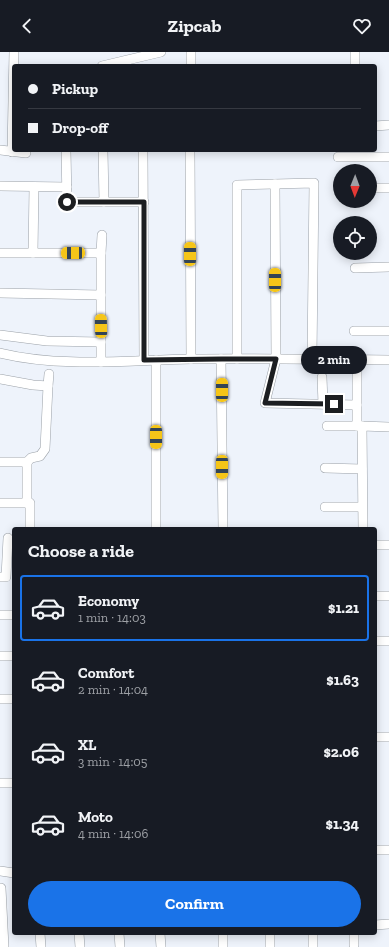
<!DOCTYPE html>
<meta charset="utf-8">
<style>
body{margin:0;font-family:"Zilla Slab",serif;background:#20242c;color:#f1f3f6;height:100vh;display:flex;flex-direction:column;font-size:15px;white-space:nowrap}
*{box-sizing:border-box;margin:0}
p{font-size:13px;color:#9ea1a6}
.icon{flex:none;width:22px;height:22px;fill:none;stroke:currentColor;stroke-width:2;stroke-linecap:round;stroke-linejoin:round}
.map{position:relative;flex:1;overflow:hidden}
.details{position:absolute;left:12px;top:475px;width:365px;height:408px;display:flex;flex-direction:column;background:#171b24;border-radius:4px;box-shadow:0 2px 10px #0003}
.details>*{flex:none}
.top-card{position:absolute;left:12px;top:12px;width:365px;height:88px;border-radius:4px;box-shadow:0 2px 10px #0003;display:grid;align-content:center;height:88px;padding:0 16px;background:#171b24}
.needle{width:26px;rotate:181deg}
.controls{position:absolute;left:333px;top:112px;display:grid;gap:8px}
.controls a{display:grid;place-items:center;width:44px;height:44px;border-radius:50%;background:#171b24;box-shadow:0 2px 10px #0003;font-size:20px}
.end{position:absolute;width:18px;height:18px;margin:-9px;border:5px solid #1c1e21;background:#fff;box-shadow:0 0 0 2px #fff}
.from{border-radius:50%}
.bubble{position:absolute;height:28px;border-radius:14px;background:#171b24;box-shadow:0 2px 10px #0003;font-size:13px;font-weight:700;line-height:28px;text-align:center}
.car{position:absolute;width:12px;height:24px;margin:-12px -6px;border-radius:5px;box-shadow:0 0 3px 1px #0007;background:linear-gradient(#f5c518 24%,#345 0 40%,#f5c518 0 76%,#345 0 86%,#f5c518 0)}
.top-card b{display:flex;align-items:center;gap:14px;height:38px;font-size:15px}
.top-card b+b{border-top:1px solid #363941}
.top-card i{width:10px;height:10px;background:#f1f3f6}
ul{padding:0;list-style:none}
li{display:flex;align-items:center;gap:12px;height:66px;margin:0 8px 6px;padding:0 8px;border:2px solid transparent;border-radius:4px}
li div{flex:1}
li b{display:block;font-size:15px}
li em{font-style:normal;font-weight:700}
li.active{border-color:#1a73e8}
li>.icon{width:36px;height:36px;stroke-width:1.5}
h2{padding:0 16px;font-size:18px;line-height:48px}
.primary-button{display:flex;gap:8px;margin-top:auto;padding:8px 16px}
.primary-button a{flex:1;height:46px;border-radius:24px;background:#1a73e8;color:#fff;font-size:16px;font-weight:700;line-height:46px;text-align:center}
header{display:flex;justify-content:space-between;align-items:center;height:52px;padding:0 16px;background:#171b24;font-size:18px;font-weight:700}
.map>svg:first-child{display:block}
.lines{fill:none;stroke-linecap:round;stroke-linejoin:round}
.minor-casing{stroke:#9ba1a8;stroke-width:10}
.minor{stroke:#fff;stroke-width:9}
.route{stroke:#1c1e21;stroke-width:5}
</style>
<header><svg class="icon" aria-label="back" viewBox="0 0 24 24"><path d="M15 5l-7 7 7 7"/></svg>Zipcab<svg class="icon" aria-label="heart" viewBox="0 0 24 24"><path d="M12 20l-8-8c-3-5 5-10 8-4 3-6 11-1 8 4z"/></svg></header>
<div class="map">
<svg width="389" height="895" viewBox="0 0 389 895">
<rect width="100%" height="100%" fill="#eef3fb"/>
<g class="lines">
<g class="minor-casing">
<g id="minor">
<path d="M355,0V14"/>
<path d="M102,14L161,0"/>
<path d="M191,14V0"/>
<path d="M375,74L389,73"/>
<path d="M0,98L26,101"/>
<path d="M66,98L67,150H144"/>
<path d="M103,98L104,150"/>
<path d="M143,98L144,308"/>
<path d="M190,98L191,307"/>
<path d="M12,100L14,0"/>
<path d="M338,105H389"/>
<path d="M275,132L276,307L265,351L357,353"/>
<path d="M0,134L67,135"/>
<path d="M370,136H389"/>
<path d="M0,201H101V243"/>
<path d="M33,201L34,135"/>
<path d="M101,201L102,183"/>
<path d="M355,216L389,215"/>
<path d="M0,241L101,243V310"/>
<path d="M354,279H389"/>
<path d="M0,283L47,289L101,290"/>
<path d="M0,301C62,316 128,308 191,307C257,306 323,307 389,308"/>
<path d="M221,307L223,477"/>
<path d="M237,307V133L314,131L312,306"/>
<path d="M357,307V374"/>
<path d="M156,308V477"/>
<path d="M322,325L323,352"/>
<path d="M0,327L33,333L48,334L49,322"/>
<path d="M327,374H362"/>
<path d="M0,410H27L31,406L40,404L45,397L48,334"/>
<path d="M27,410V451"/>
<path d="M325,416L362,417"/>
<path d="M0,451H30V477"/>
<path d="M325,455H362"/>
<path d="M363,477L362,374L389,375"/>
<path d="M375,493H389"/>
<path d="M0,525H6L8,486"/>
<path d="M375,544H389"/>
<path d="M0,563H14"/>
<path d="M375,589H389"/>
<path d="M0,604H14"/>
<path d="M0,647H14"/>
<path d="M375,685H389"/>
<path d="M0,731H14"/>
<path d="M375,798H389"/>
<path d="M0,819L14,821"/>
<path d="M1,836L4,895"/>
<path d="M375,873L389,872"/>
<path d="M40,881L41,895"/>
<path d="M79,881L80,895"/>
<path d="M119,881L120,895"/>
<path d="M160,881L161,895"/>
<path d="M270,881V895"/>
<path d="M354,893V881"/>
<path d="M223,895V881"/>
<path d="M313,895V881"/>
</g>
</g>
<use href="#minor" class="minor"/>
</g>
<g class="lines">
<path class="route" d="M67,150H144V308L222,307H276L265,351L334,352"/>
</g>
</svg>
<div class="controls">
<a><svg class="needle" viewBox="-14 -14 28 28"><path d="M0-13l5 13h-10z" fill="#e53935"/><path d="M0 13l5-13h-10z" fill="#9ea1a6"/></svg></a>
<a><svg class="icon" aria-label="locate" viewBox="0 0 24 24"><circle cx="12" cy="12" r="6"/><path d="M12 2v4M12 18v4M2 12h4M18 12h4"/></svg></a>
</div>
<i class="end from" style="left:67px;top:150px"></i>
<i class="end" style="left:334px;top:352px"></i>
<div class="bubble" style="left:301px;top:294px;width:66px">2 min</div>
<i class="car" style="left:73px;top:201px;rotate:269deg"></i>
<i class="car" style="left:190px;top:202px;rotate:0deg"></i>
<i class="car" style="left:275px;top:228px;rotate:0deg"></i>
<i class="car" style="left:101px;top:274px;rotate:359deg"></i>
<i class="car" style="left:222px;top:338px;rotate:0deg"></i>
<i class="car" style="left:156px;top:385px;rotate:180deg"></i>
<i class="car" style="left:222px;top:415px;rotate:180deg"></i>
<div class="top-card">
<b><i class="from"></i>Pickup</b>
<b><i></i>Drop-off</b>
</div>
<section class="details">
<h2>Choose a ride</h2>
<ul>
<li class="active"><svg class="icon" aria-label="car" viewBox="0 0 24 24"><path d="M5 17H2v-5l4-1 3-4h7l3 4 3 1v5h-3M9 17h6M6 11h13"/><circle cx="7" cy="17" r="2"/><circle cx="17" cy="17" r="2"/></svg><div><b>Economy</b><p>1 min · 14:03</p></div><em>$1.21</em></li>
<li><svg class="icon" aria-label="car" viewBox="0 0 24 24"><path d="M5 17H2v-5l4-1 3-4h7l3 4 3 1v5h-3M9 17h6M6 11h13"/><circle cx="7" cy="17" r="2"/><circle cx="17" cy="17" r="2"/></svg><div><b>Comfort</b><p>2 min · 14:04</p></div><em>$1.63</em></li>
<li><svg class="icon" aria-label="car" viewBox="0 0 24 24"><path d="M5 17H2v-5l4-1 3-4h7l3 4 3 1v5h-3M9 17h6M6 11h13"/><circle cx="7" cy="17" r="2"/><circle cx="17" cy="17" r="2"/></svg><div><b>XL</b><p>3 min · 14:05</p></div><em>$2.06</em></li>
<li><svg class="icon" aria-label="car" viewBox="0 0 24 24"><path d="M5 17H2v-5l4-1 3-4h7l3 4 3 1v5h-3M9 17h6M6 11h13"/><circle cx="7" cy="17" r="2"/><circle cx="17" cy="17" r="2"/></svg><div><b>Moto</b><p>4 min · 14:06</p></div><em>$1.34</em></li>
</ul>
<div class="primary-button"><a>Confirm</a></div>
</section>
</div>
